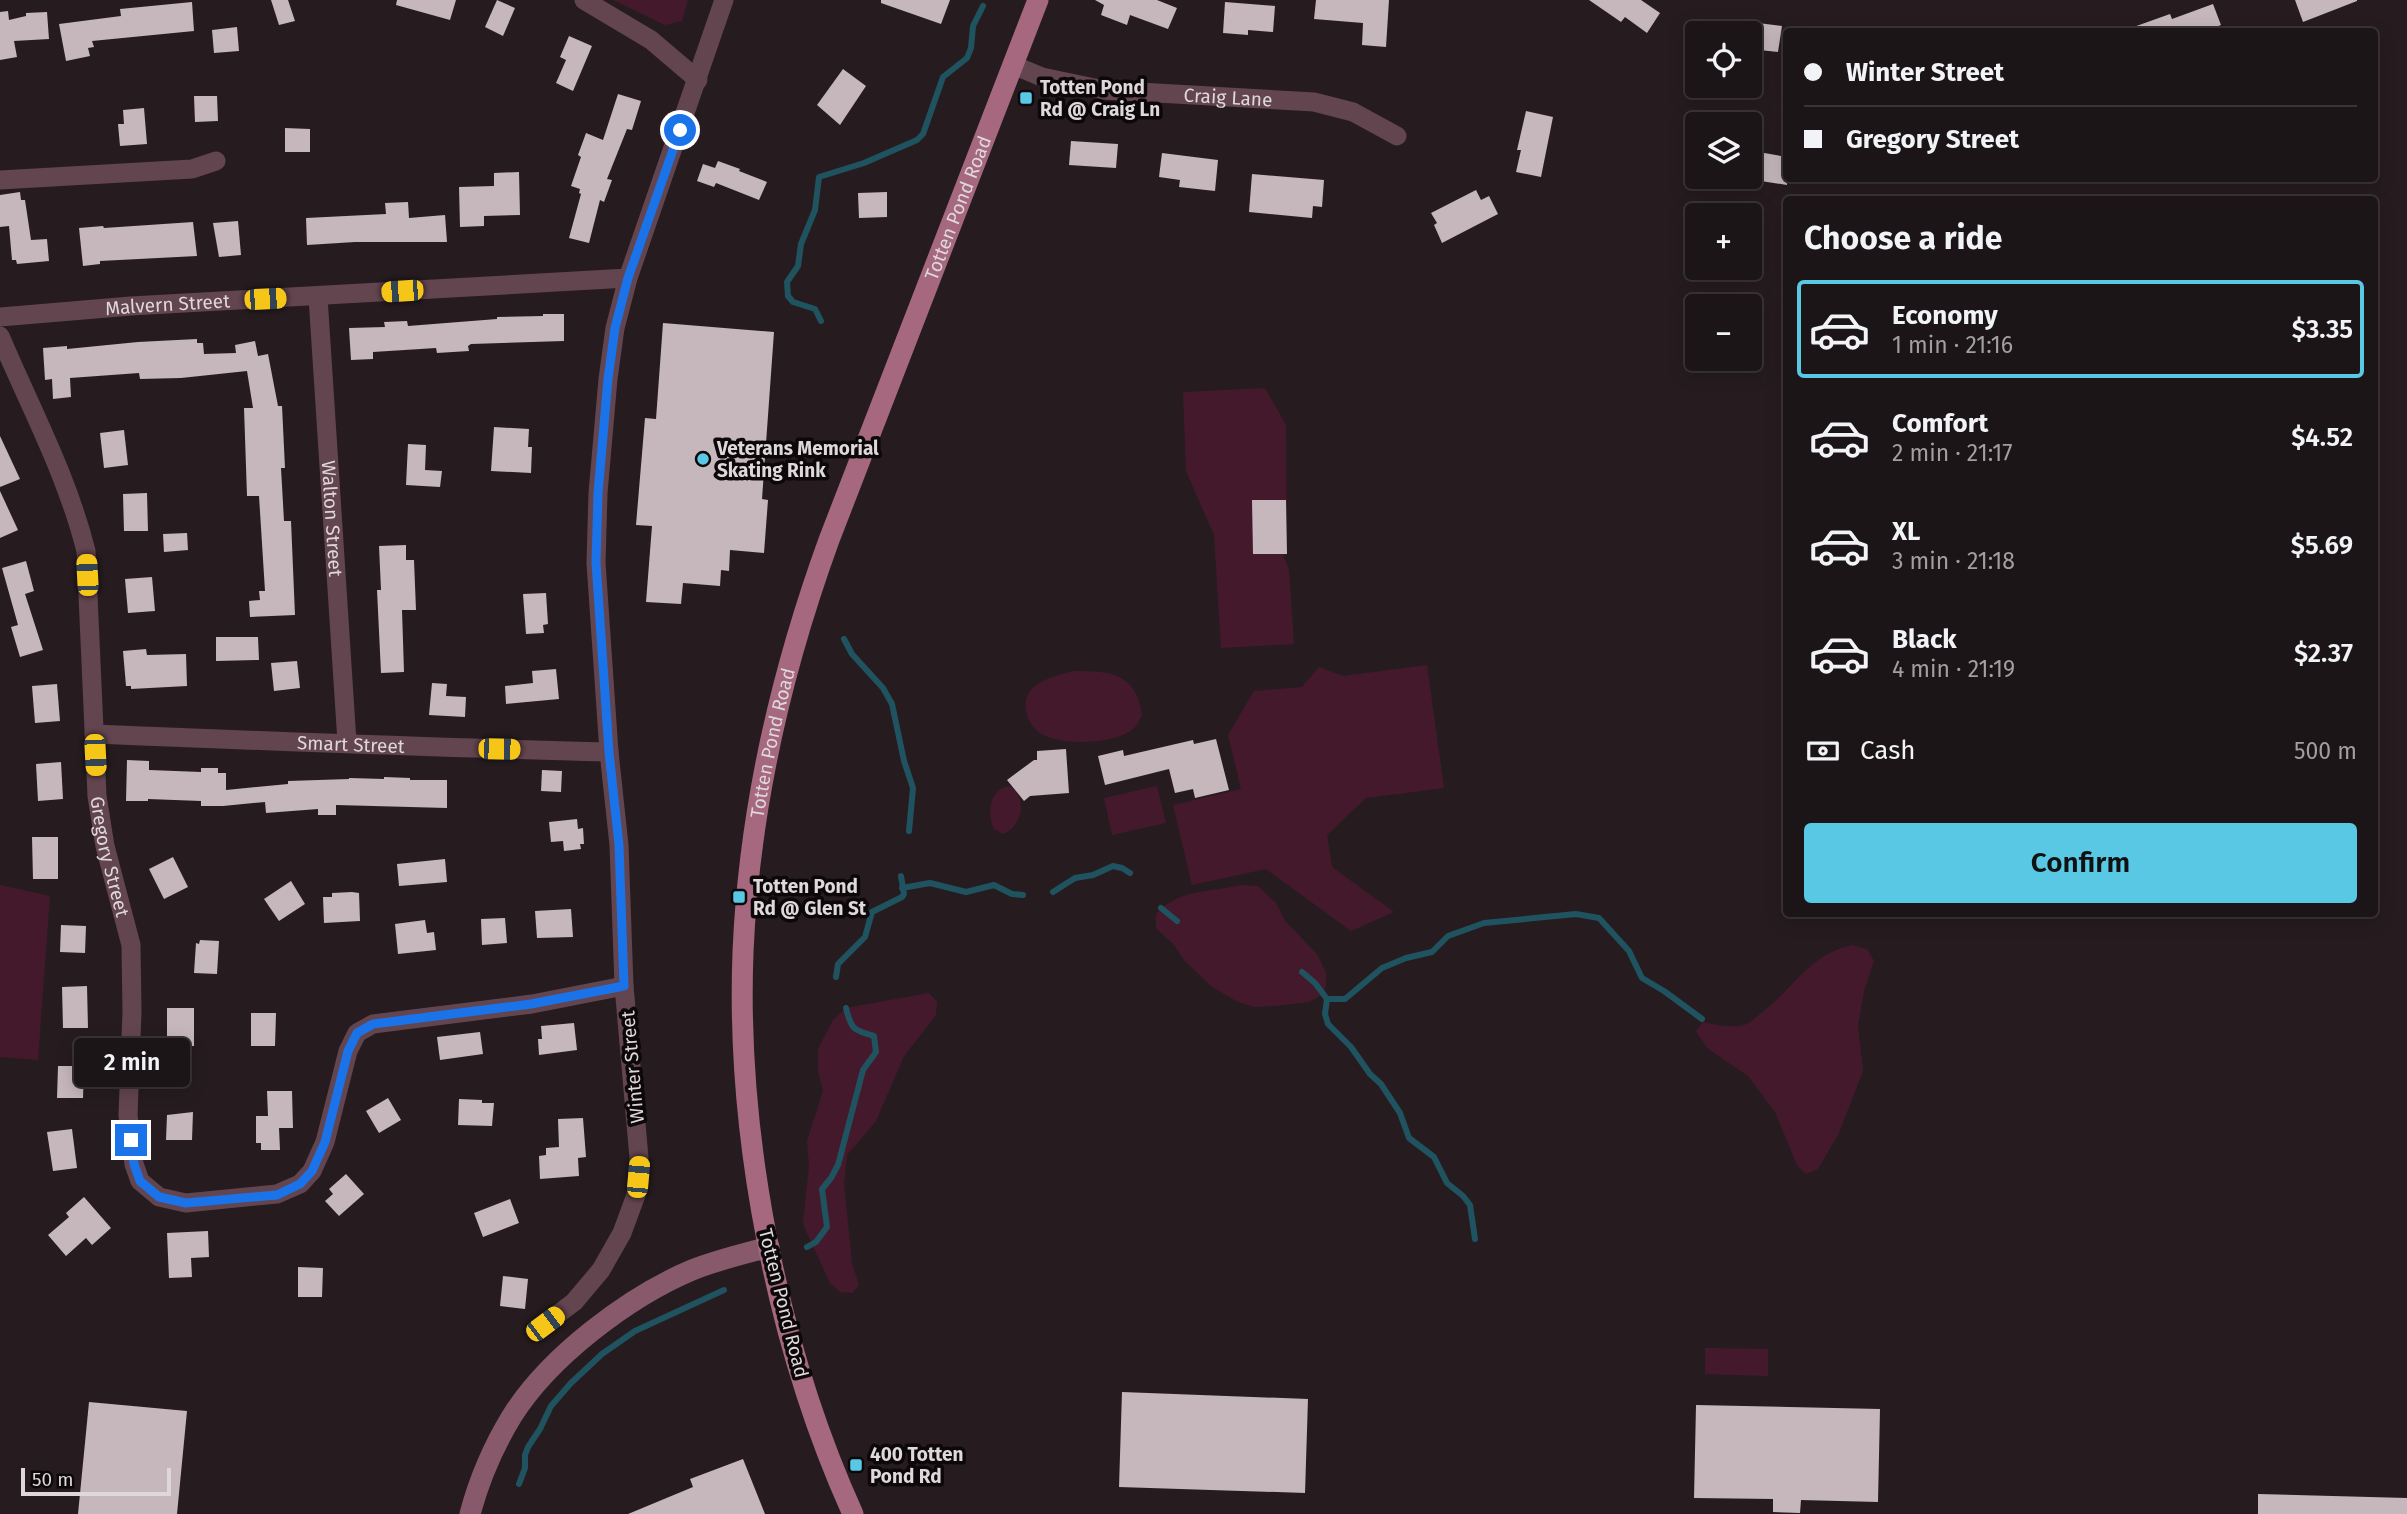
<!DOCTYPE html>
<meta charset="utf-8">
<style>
body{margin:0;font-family:"Fira Sans",sans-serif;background:#292224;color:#f1f3f6;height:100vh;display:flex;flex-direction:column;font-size:26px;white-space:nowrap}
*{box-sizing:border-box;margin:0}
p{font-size:23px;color:#a09fa1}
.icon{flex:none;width:38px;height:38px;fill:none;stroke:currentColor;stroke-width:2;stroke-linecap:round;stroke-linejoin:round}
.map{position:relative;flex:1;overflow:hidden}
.sheet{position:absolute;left:1783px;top:196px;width:595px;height:721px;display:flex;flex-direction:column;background:#1c1517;border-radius:7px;box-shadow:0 4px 18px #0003,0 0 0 2px #3a3436}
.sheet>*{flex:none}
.hud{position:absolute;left:1783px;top:28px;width:595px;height:154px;border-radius:7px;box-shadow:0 4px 18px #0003,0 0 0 2px #3a3436;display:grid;align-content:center;height:154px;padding:0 21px;background:#1c1517}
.fabs{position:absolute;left:1685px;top:21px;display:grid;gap:14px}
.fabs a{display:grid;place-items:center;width:77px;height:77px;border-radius:7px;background:#1c1517;box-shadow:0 4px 18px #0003,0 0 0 2px #3a3436;font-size:35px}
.scale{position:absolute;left:21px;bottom:18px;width:150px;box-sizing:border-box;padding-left:7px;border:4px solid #dfd8db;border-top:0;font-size:19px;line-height:24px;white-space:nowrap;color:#dfd8db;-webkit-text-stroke:5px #0c0809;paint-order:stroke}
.end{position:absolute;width:32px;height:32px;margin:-16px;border:9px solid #1a73e8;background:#fff;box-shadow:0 0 0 4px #fff}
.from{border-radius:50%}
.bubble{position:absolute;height:49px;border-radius:7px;background:#1c1517;box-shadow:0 4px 18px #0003,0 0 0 2px #3a3436;font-size:23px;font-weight:600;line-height:49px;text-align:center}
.car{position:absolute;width:21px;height:42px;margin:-21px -10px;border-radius:9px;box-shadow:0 0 5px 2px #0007;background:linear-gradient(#f5c518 24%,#345 0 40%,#f5c518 0 76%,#345 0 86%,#f5c518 0)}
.hud b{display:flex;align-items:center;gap:24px;height:66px;font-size:26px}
.hud b+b{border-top:2px solid #3a3436}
.hud i{width:18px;height:18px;background:#f1f3f6}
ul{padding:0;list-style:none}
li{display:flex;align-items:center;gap:21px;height:98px;margin:0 14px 10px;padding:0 7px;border:4px solid transparent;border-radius:7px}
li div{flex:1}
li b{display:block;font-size:26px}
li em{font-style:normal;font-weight:600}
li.active{border-color:#59c8e5}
li>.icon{width:63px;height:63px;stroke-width:1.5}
h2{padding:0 21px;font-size:32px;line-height:84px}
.pay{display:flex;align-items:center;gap:18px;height:77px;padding:0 21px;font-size:26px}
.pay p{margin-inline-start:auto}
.action{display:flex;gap:14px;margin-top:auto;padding:14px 21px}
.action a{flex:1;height:80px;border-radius:7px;background:#59c8e5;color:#111;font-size:28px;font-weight:600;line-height:80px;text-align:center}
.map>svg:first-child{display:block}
.green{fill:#45192c}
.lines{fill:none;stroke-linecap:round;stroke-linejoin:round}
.stream{stroke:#1f5360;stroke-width:6}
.building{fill:#c5b7bc}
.street{stroke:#63454f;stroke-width:19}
.secondary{stroke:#88596a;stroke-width:21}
.primary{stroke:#a5687f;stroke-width:21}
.route{stroke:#1a73e8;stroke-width:9}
.poi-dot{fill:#59c8e5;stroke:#0c0809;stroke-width:2.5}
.labels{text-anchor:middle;stroke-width:7;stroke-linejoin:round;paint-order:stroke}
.poi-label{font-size:19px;font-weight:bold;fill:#dfd8db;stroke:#0c0809;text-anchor:start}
.street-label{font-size:19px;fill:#dfd8db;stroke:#0c0809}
</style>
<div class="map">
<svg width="2407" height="1514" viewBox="0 0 2407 1514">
<rect width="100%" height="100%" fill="#261c1f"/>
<g class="green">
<path d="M613,0H688L682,21L665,25Z"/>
<path d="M1265,388L1286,425L1287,554L1283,555L1289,570L1294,644L1221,648L1214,535L1186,471L1183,392Z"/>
<path d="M1427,665L1444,788L1366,798L1327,835L1332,867L1394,912L1351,931L1266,869L1192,885L1173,805L1241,789L1228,735L1254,691L1302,687L1319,667L1343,676Z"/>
<path d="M1074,671C1111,671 1136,673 1142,715C1139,720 1137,726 1133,729C1114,745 1060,746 1040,733C1033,728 1027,719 1026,710C1022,682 1053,677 1074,671Z"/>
<path d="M1010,786C1028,798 1022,827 1003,834L994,829C986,813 990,788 1010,786Z"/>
<path d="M1157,786L1166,823L1112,835L1104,798Z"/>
<path d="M0,885L50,896L38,1060L0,1057Z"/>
<path d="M1241,885L1258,886L1276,903L1285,921L1317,954L1326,973V986L1322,995L1309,1002L1274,1006L1254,1007L1236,1001L1212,987L1184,960L1174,945L1156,928V914C1178,889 1212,892 1241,885Z"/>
<path d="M1852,945L1867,949L1874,961L1864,991L1858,1025L1863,1071L1838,1135L1818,1169L1806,1174L1797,1165L1775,1112L1748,1076L1707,1048L1696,1031L1703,1022C1716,1025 1733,1029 1747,1024C1751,1022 1756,1017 1760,1014C1794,989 1808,955 1852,945Z"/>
<path d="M929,993L937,1002L936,1015L904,1056L876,1121L847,1155L844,1184L852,1263L859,1285L852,1293L840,1292L830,1283L803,1224L809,1167L807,1141L823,1091L818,1071V1049L833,1020L846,1008Z"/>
<path d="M1705,1348L1768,1349V1376L1705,1374Z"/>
</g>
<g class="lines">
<g class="stream">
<path d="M821,321L815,309L793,302L788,296L787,282L798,266L801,244L815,210L819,177L864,163L917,140L923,134L943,77L967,58L971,48L973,26L983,6"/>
<path d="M844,639L852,654L883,688L892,704L904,761L913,788L909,831"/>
<path d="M902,888L930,883L966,892L994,885L1012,894L1023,895"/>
<path d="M1053,892L1075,878L1093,875L1113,866L1122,868L1130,873"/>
<path d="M1161,908L1177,921"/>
<path d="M1302,972L1315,983L1327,999H1345L1382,968L1406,958L1432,952L1448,936L1484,923L1576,914L1599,918L1629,951L1642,978L1664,991L1702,1019"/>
<path d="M836,977L838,964L865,937L872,912L902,897L904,894L901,876"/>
<path d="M1327,999L1325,1014L1328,1024L1351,1047L1370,1074L1381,1084L1400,1113L1409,1138L1434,1157L1447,1183L1463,1196L1470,1205L1475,1239"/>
<path d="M807,1247L816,1242L827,1227L822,1189L831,1178L838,1165L863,1070L876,1052L874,1036C853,1030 851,1029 846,1008"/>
<path d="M519,1484L525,1468V1455L528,1447L540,1429L551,1406L571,1383L602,1354L635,1331L724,1290"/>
</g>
</g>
<g class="building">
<path d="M271,0H288L295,21L279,25Z"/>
<path d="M397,0H456L450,20L396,5Z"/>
<path d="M497,0L515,8L503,36L485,27Z"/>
<path d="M881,0H950L941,24L881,3Z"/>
<path d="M1095,0H1157L1177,8L1168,29L1130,15L1127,25L1101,15L1104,5Z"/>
<path d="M1316,0H1389L1386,47L1362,45L1363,23L1314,19Z"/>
<path d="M1589,0H1641L1660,13L1647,33L1625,17L1621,22Z"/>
<path d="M2295,0H2357V1L2303,22Z"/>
<path d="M192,2L194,31L92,41L94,47L88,48L90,56L66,61L59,24L121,16L120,9Z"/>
<path d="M1225,2L1275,6L1273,32L1248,30V35L1223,33Z"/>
<path d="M2213,4L2221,25L2203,32H2128V29L2170,14L2172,19Z"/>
<path d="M8,11L9,20L26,16V13L47,12L49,39L14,41L17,57L0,60V12Z"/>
<path d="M1750,22L1782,26L1778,52L1750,49Z"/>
<path d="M237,27L239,51L214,53L212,30Z"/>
<path d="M569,36L592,46L573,91L556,83L566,60L560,57Z"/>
<path d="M843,69L866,86L840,125L817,105Z"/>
<path d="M618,94L641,101L632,130L627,129L607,179L612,180L604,202L600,200L589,243L569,238L581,194L579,193L580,189L571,186L581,157L578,155L586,133L603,140Z"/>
<path d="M194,96H217L218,121L195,122Z"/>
<path d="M144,108L147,144L120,146L118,124H124L123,110Z"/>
<path d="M1526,111L1553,117L1541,177L1516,172L1521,150H1517Z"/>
<path d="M285,128L310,129V152H285Z"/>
<path d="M1071,141L1118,144L1116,168L1069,165Z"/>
<path d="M1753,151L1787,157V185L1748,179Z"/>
<path d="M1162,153L1218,160L1215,191L1179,187L1180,180L1159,177Z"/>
<path d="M718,161L740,169L739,171L767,182L759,200L716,183L714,187L697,181L703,164L715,168Z"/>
<path d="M519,172L520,215L484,216V226L460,227L459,187L494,186V173Z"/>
<path d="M1252,174L1324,180L1322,207L1313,206L1312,218L1249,212Z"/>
<path d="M1476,190L1481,200L1489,196L1498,214L1442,243L1434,225L1437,223L1431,213Z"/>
<path d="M20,192L21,200H25L31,240L47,239L49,261L17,264L16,260H12L9,226L0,227V195Z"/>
<path d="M887,192V217L859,218L858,193Z"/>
<path d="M408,202L409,218L445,215L447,242H355L307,245L306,218L386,214L385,203Z"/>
<path d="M238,221L241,255L219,257L213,223Z"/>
<path d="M193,222L197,256L100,261V264L83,266L79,228L103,226L104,228Z"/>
<path d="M543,314H564V341L471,344L468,346L469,351L437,353L436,348L373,352V359L351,360L349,328L385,327L384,322L407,321L408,326L497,319V317L543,316Z"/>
<path d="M663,323L774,332L762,499L768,500L764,553L730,550L729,571L721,570L720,586L683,583L681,604L646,602L652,526L636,525L645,418L656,419Z"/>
<path d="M197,339V343H203L204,354L236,353L235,345L255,341L258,356L268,354L278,406H282L285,468H281L284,521H291L295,615L250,617L249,601L260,600L259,591H265L259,496H247L244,408H253L247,371L181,378L140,379L139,373L70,378L71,397L53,399L52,379L45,380L43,348L67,346V349L138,342Z"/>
<path d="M494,427L529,429L528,447H532L531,473L491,471Z"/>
<path d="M124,430L128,465L104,468L100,433Z"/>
<path d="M0,436L20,479L0,487Z"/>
<path d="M408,444L426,445L425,470L442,471L440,487L406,485Z"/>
<path d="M0,491L18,530L0,538Z"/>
<path d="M147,493L148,531H124L123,494Z"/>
<path d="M1252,500H1286L1287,554H1253Z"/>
<path d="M187,533L188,550L164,552L163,534Z"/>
<path d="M406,545V560H414L416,610H402L404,672L381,673L377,590H381L379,546Z"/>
<path d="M26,561L34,591L25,594L43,650L20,657L11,627L18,625L2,568Z"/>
<path d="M152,577L155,611L128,613L125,579Z"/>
<path d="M546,593L548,624L543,625L544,633L526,634L523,594Z"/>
<path d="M216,637H258L259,660L216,661Z"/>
<path d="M146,649L147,655L186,654L187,686L131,689V686H126L123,651Z"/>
<path d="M297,661L300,688L274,691L271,663Z"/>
<path d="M556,669L559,699L506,704L505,686L533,683L532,671Z"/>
<path d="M432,683L447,684L446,696L466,697L465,717L429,715Z"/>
<path d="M57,684L60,721L35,723L32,686Z"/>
<path d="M1216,739L1229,790L1195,798L1193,789L1175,793L1169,769L1105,785L1098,756L1123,750L1124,756L1193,740L1194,744Z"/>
<path d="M1066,749L1069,793L1030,796L1024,801L1007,780L1034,760H1037V751Z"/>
<path d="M127,760L149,761V770L201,772V768H218V773H226V790L288,784V781L349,779V778L384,779V777L410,778V780H447V808L336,805V815H318V809L266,813L265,802L223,806H201V801L148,799V801H126Z"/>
<path d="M61,762L63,799L38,801L36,764Z"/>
<path d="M542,770L562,771L561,792L541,791Z"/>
<path d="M577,819L578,829L583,828L584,844H580L581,849L564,851L563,841L551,842L549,822Z"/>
<path d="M32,837H58V879H33Z"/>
<path d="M173,857L188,887L164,899L149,869Z"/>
<path d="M445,859L447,882L399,886L397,864Z"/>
<path d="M291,881L305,904L279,921L264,899Z"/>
<path d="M352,892L359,893L360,921L324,923L323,897H332V893Z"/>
<path d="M571,909L573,937L537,938L535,911Z"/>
<path d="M505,918L507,943L482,945L481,919Z"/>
<path d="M425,920L427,933L434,932L436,950L398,954L395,924Z"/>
<path d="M61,925L86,926L85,953L60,952Z"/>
<path d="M200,940L219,941L217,974L194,973L196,943L199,944Z"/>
<path d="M87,986L88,1028H63L62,987Z"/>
<rect x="167" y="1008" width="27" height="38"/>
<path d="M251,1013H276L275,1046H251Z"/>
<path d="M574,1023L577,1050L539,1055L538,1039H542L541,1026Z"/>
<path d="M480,1032L483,1054L440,1060L437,1037Z"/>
<path d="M58,1066H84L83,1098H57Z"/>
<path d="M267,1091H292L293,1128H279L280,1150H261V1143H256V1116H268Z"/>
<path d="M388,1098L401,1120L379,1133L366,1111Z"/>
<path d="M459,1099L482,1100V1103H494L492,1126L458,1125Z"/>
<path d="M193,1112L192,1140H166L167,1115Z"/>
<path d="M583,1118L586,1157L578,1158L579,1176L540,1179L539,1156L546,1155V1148L559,1147L558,1119Z"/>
<path d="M72,1129L77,1168L53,1171L47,1132Z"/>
<path d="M346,1174L364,1194L339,1216L325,1201L333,1194L329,1189Z"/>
<path d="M84,1197L111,1228L92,1245L86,1238L66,1256L48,1235L69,1217L66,1213Z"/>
<path d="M510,1199L519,1223L483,1237L474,1213Z"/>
<path d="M208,1231L209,1257L191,1258L192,1277L169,1278L167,1233Z"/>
<path d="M298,1267L323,1268L322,1297H298Z"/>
<path d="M503,1276L528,1279L525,1309L500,1306Z"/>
<path d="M1122,1392L1308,1399L1305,1493L1119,1487Z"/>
<path d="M89,1402L187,1411L177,1514H78Z"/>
<path d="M1696,1405L1880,1409L1878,1502L1801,1500L1800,1513L1773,1512V1499L1694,1498Z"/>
<path d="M743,1459L765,1514H628L693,1487L690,1479Z"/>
<path d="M2258,1494L2407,1498V1514H2258Z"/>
</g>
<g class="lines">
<g class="street">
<path d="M584,0L651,40L698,80"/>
<path id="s1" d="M1013,65L1042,77L1104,90L1314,102L1353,112L1397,136"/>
<path d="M0,180L192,169L216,161"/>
<path id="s2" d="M318,297L347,742"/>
<path id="s3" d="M0,317L131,306L628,278"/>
<path id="s4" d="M0,336C30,407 67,475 86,551L97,796L105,846L131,945L132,1012L128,1115L134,1164L140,1181L159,1197L186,1203L277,1194L300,1184L312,1171L325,1142L348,1051L357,1033L373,1024L532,1004L624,986"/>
<path id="s5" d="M94,734C266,741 437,748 609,752"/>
<path d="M545,1324L574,1302L601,1270L622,1233L636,1195L639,1158L624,986L619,845L609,752L596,563L598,493L608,379L615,328L628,278L724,0"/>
</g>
<path class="secondary" d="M470,1514C479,1480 493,1447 512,1416C549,1357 628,1297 692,1270C717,1260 743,1254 769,1247"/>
<path class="primary" id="s6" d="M853,1514C777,1347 736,1135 743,952C749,811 781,672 829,540L1038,0"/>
</g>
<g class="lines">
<path class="route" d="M131,1140L134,1164L140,1181L159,1197L186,1203L277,1195L300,1184L312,1171L325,1142L348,1051L357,1033L373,1024L531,1004L624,986L619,845L609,752L596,563L598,493L608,379L615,328L628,278L680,130"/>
</g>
<g class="poi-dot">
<rect x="1019" y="91" width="14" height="14" rx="3.5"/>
<circle cx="703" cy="459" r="7"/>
<rect x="732" y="890" width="14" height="14" rx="3.5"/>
<rect x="849" y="1458" width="14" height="14" rx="3.5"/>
</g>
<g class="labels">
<g class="poi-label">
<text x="1040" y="94">Totten Pond<tspan x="1040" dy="22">Rd @ Craig Ln</tspan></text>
<text x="717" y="455">Veterans Memorial<tspan x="717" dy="22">Skating Rink</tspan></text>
<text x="753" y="893">Totten Pond<tspan x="753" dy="22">Rd @ Glen St</tspan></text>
<text x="870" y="1461">400 Totten<tspan x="870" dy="22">Pond Rd</tspan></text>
</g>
<g class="street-label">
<text dy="7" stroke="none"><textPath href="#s1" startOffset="219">Craig Lane</textPath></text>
<text dy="7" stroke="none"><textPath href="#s6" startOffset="1356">Totten Pond Road</textPath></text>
<text dy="7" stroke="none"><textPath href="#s3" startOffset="168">Malvern Street</textPath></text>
<text dy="7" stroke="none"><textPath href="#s2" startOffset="222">Walton Street</textPath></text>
<text dy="7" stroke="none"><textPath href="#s6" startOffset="789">Totten Pond Road</textPath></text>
<text dy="7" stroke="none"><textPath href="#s5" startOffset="257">Smart Street</textPath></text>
<text dy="7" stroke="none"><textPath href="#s4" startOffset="539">Gregory Street</textPath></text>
<text transform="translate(632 1067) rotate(-95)" y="7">Winter Street</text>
<text transform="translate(784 1303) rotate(76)" y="7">Totten Pond Road</text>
</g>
</g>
</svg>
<div class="fabs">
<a><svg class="icon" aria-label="locate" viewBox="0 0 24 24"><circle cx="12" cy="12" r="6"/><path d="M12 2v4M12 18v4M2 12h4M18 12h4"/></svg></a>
<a><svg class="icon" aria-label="layers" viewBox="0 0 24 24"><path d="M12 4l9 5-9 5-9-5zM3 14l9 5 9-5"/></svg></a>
<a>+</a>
<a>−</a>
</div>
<div class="scale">50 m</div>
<i class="end from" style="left:680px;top:130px"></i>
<i class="end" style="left:131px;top:1140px"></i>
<div class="bubble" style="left:74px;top:1038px;width:116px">2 min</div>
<i class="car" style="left:402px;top:291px;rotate:266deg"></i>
<i class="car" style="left:265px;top:299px;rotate:87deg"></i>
<i class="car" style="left:87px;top:575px;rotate:357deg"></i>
<i class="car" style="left:499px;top:749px;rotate:91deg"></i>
<i class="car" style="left:95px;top:755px;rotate:177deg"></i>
<i class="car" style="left:638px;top:1177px;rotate:5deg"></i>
<i class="car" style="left:545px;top:1324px;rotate:53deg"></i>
<div class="hud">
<b><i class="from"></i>Winter Street</b>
<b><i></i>Gregory Street</b>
</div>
<section class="sheet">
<h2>Choose a ride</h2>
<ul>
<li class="active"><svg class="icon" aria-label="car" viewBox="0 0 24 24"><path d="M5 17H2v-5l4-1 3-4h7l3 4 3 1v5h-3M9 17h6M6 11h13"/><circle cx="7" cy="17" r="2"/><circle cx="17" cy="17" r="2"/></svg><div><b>Economy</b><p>1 min · 21:16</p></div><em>$3.35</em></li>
<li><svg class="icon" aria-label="car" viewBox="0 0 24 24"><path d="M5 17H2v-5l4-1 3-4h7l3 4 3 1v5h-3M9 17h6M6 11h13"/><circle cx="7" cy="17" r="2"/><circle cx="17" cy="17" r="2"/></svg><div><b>Comfort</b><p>2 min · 21:17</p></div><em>$4.52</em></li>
<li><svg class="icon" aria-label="car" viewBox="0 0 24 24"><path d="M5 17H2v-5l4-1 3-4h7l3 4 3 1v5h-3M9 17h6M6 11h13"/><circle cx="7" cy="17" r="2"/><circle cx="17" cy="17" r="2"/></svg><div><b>XL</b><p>3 min · 21:18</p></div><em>$5.69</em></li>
<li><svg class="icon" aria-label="car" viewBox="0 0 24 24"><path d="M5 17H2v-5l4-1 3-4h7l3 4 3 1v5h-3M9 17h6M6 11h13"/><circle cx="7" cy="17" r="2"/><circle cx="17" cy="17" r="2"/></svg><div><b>Black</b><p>4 min · 21:19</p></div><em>$2.37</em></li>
</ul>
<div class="pay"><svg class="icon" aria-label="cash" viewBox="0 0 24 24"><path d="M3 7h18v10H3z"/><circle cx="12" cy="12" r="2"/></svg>Cash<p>500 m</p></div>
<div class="action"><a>Confirm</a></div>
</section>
</div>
